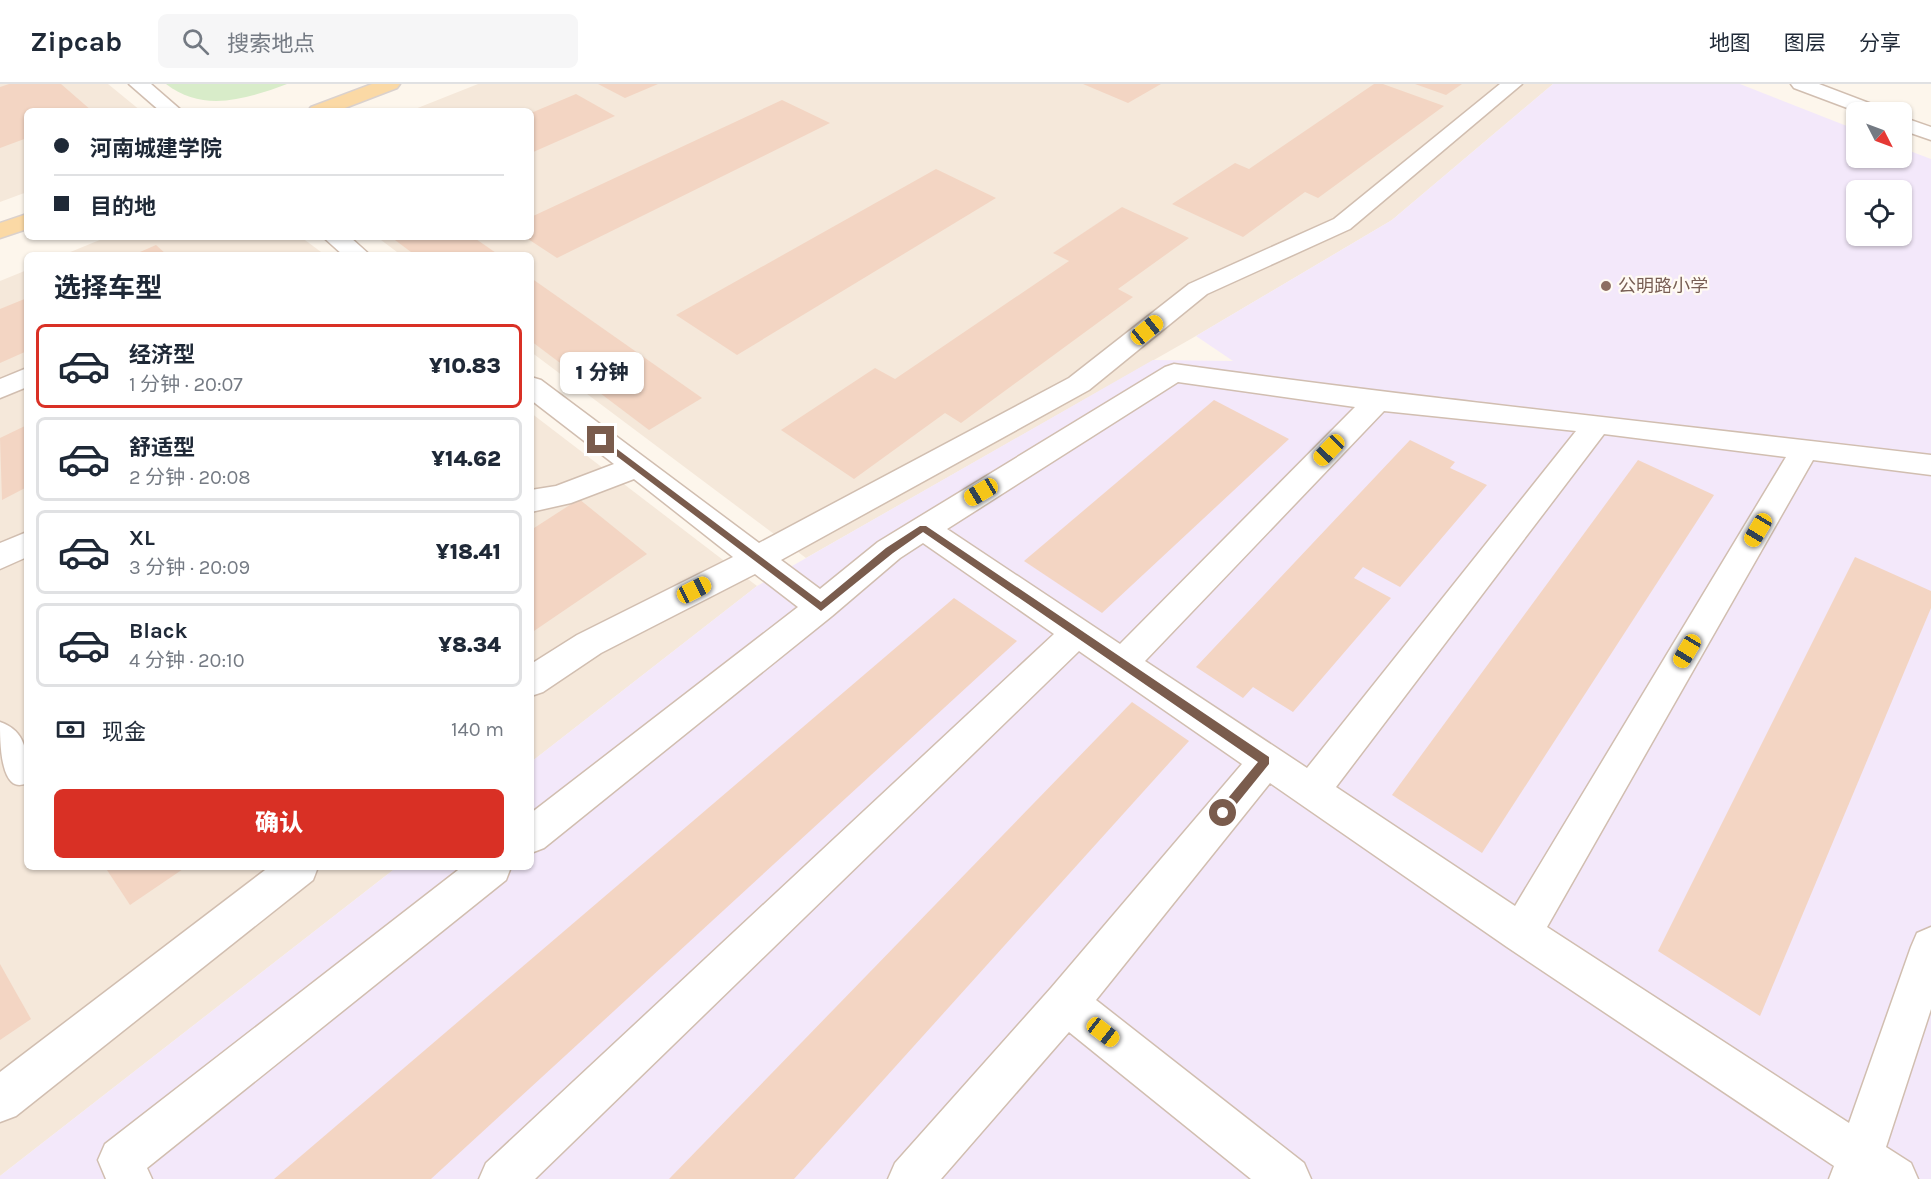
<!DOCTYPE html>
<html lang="zh">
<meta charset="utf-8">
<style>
body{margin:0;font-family:Karla,"Noto Sans SC",sans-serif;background:#f6f6f7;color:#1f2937;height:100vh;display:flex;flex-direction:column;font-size:22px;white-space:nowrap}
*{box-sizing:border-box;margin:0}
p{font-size:20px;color:#747a83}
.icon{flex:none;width:33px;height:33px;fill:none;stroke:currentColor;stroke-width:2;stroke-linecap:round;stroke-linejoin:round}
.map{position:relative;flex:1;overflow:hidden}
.details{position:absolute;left:24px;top:168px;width:510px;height:618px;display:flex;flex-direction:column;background:#fff;border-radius:9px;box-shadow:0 2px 4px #0004}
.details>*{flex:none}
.top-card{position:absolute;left:24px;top:24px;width:510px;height:132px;border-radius:9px;box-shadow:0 2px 4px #0004;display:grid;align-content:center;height:132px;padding:0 30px;background:#fff}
.needle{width:39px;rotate:132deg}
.tools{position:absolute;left:1846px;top:18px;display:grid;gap:12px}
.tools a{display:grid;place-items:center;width:66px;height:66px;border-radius:9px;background:#fff;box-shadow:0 2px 4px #0004;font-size:30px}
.end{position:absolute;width:27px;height:27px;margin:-14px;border:8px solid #7a5c4d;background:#fff;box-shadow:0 0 0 3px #fff}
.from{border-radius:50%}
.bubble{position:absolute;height:42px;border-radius:9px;background:#fff;box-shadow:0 2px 4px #0004;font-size:20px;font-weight:800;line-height:42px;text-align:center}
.car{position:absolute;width:18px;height:36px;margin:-18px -9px;border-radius:8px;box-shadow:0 0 4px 2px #0007;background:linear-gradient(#f5c518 24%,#345 0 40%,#f5c518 0 76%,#345 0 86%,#f5c518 0)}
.top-card b{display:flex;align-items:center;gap:21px;height:57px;font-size:22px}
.top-card b+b{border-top:2px solid #e0e1e3}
.top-card i{width:15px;height:15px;background:#1f2937}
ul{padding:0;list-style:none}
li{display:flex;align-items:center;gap:18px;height:84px;margin:0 12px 9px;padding:0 18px;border:3px solid #e0e1e3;border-radius:9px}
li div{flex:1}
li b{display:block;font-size:22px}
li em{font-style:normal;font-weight:800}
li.current{border-color:#d93025}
li>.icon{width:54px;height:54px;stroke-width:1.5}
h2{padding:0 30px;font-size:27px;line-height:72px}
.pay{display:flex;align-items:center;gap:15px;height:66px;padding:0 30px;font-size:22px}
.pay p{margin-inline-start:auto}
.button{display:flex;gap:12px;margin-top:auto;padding:12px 30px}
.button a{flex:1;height:69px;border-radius:9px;background:#d93025;color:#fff;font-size:24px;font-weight:800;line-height:69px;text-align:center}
header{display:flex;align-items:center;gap:36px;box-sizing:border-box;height:84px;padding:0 30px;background:#fff;border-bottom:2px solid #e0e1e3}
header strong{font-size:28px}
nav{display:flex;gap:33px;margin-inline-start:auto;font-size:21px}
.search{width:420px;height:54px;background:#f6f6f7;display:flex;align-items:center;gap:15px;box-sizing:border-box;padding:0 21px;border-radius:9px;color:#747a83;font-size:22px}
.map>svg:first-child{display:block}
.residential{fill:#f5e8da}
.education{fill:#f3e8fa;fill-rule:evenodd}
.green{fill:#d8ecc9}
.building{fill:#f3d5c3}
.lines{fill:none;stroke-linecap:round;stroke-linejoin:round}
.minor-casing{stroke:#d1beb0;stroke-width:3}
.major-casing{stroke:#dad1cd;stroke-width:3}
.minor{fill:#fff;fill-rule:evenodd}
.major{fill:#fbd9a5;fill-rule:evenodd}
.route{fill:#7a5c4d}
.education-dot{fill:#8d6e63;stroke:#fffaf3;stroke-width:2}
.labels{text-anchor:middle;stroke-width:4.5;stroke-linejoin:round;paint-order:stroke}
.far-education-label{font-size:18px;fill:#785e54;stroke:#fffaf3;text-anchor:start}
</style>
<header>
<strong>Zipcab</strong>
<div class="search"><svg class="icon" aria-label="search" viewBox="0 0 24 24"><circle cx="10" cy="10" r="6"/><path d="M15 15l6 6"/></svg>搜索地点</div>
<nav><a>地图</a><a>图层</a><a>分享</a></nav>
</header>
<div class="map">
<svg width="1931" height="1095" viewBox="0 0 1931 1095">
<rect width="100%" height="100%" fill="#fdf6ec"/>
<g class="residential">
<path d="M0,0H108L141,27H27V108L0,118Z"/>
<path d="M478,0H1553L1392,136L1196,252L806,474L531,268V171H401L377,153H531V27H410Z"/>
<path d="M107,153H301L325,171H63Z"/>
<path d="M27,186V783H397L0,1092V197Z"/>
<path d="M531,329L757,502L531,678Z"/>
</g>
<path class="education" d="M1553,0H1740L1857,46V74H1902V64L1931,75V1095H0V1092L397,783H531V678L757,502L1153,276L1233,277L1196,252L1392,136ZM1857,106H1902V152H1857Z"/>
<path class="green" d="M166,0H287C247,15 203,29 166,0Z"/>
<g class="building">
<path d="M9,0H61L92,27H27V54L0,64V3Z"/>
<path d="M598,0H658L625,14Z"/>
<path d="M1083,0H1161L1128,19Z"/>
<path d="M1374,0H1383L1444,22L1318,114L1305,108L1243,153L1172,120L1235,79L1249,85Z"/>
<path d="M1415,0H1462L1446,11Z"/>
<path d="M576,10L615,32L531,69V29Z"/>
<path d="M782,16L830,39L557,174L525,153H531V133Z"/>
<path d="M936,85L996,114L737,271L676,231Z"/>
<path d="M1122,123L1189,154L1118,205L1133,213L961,339L945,329L854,395L781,346L875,284L895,295L1069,177L1053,169Z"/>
<path d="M391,153H473L499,171H415Z"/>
<path d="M156,161L167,171H133Z"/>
<path d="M531,194L702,314L649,346L531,257Z"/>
<path d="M27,214V267L0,279V225Z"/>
<path d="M1214,316L1289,355L1102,529L1024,477Z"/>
<path d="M27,341V403L2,416L0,354Z"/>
<path d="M1410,356L1455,378L1450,384L1487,401L1400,503L1363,483L1354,494L1391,514L1293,628L1253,603L1243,614L1196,583Z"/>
<path d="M1638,376L1714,411L1482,769L1392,711Z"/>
<path d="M579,415L647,470L531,549V446Z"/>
<path d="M1855,473L1931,507V524L1760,932L1658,867Z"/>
<path d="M954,514L1017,557L431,1095H274Z"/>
<path d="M1132,618L1189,657L794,1095H669Z"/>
<path d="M105,783H186L130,821Z"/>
<path d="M0,880L31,935L0,956Z"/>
</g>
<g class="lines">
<g class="minor-casing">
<g id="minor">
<path d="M129,0H151L182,27H160Z"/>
<path d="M1500,0H1522L1350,145L1207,210L1089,306L781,476L820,505L878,458L1165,283L1174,280C1426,315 1679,341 1931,371V391L1813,376L1547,843L1849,1039L1911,863L1917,849L1931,843V925L1886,1063L1911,1079L1918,1095H1829L1834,1082L1507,863L1270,699L1096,916L1304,1079L1311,1095H1251L1069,948L941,1095H888L895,1079L1051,904L1242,680L1079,567L535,1095H479L486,1079L1054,550L923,459L900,474L832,532L544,764L531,769V729L798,523L755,490L601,569L543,608L531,612V580L577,551L733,473L634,395L571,419L531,428V406L556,402L614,380L531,316V293L541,296L759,459L1069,294L1189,200L1334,135ZM1178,298L1355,323L1120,560L947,445ZM1384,327L1576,347L1307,684L1145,577ZM1604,350L1786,373L1515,822L1336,703Z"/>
<path d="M1791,0H1819L1882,24L1885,28H1858L1794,4Z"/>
<path d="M1902,33L1931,43V56L1902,46Z"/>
<path d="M323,153H350L370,171H343Z"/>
<path d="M27,284V303L0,314V295Z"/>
<path d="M27,448V473L0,485V459Z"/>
<path d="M0,638C29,648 27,673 27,699C0,712 0,657 0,638Z"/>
<path d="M269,783H318L313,796L16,1032L0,1038V988Z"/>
<path d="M462,783H511L506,796L147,1084L152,1095H106L98,1076L105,1060Z"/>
</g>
</g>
<g class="major-casing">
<g id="major">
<path d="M372,0H400L397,4L337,27H308L311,23Z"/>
<path d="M27,130V145L0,154V139Z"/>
</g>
</g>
<use href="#minor" class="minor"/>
<use href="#major" class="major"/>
</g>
<path class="route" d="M601,353L821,518L886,464L920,442H926L1269,673V680L1227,732H1219V725L1258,678L923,448L893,469L821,527L598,358V354Z"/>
<circle class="education-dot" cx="1606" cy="202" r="6"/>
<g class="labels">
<g class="far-education-label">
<text x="1618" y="208">公明路小学</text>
</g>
</g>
</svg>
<div class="tools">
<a><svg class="needle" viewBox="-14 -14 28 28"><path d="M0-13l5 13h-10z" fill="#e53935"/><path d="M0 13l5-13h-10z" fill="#747a83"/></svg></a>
<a><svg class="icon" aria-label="locate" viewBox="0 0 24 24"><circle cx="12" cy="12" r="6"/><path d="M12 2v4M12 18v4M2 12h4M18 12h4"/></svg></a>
</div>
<i class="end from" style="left:1223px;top:729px"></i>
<i class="end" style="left:601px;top:356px"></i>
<div class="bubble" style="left:560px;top:268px;width:84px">1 分钟</div>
<i class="car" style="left:1147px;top:246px;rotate:51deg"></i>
<i class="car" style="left:1329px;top:366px;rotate:224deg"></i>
<i class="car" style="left:981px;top:408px;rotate:239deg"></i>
<i class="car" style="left:1758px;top:446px;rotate:211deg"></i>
<i class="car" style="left:694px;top:506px;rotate:63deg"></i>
<i class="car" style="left:1687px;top:567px;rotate:211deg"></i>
<i class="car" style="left:1103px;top:948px;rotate:128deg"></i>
<div class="top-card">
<b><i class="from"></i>河南城建学院</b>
<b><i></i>目的地</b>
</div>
<section class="details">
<h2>选择车型</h2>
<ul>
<li class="current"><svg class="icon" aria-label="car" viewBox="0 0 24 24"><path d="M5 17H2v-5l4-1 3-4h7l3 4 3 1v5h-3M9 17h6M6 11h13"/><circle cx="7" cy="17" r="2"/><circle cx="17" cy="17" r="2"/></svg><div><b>经济型</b><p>1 分钟 · 20:07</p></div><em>¥10.83</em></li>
<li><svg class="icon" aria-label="car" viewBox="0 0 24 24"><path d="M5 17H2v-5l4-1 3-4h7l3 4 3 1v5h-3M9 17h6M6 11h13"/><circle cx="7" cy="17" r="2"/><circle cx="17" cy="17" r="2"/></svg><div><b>舒适型</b><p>2 分钟 · 20:08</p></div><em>¥14.62</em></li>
<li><svg class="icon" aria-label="car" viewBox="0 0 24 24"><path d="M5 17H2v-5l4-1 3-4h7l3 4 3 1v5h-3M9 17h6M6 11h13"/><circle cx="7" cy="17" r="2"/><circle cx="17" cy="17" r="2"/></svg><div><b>XL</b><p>3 分钟 · 20:09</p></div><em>¥18.41</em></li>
<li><svg class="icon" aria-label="car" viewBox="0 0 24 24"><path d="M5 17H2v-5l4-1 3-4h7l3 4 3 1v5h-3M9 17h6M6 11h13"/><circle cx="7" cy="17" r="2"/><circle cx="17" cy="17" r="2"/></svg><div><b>Black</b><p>4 分钟 · 20:10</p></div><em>¥8.34</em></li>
</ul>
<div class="pay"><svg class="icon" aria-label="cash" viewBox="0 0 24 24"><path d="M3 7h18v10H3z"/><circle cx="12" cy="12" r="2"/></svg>现金<p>140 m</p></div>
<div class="button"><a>确认</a></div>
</section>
</div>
